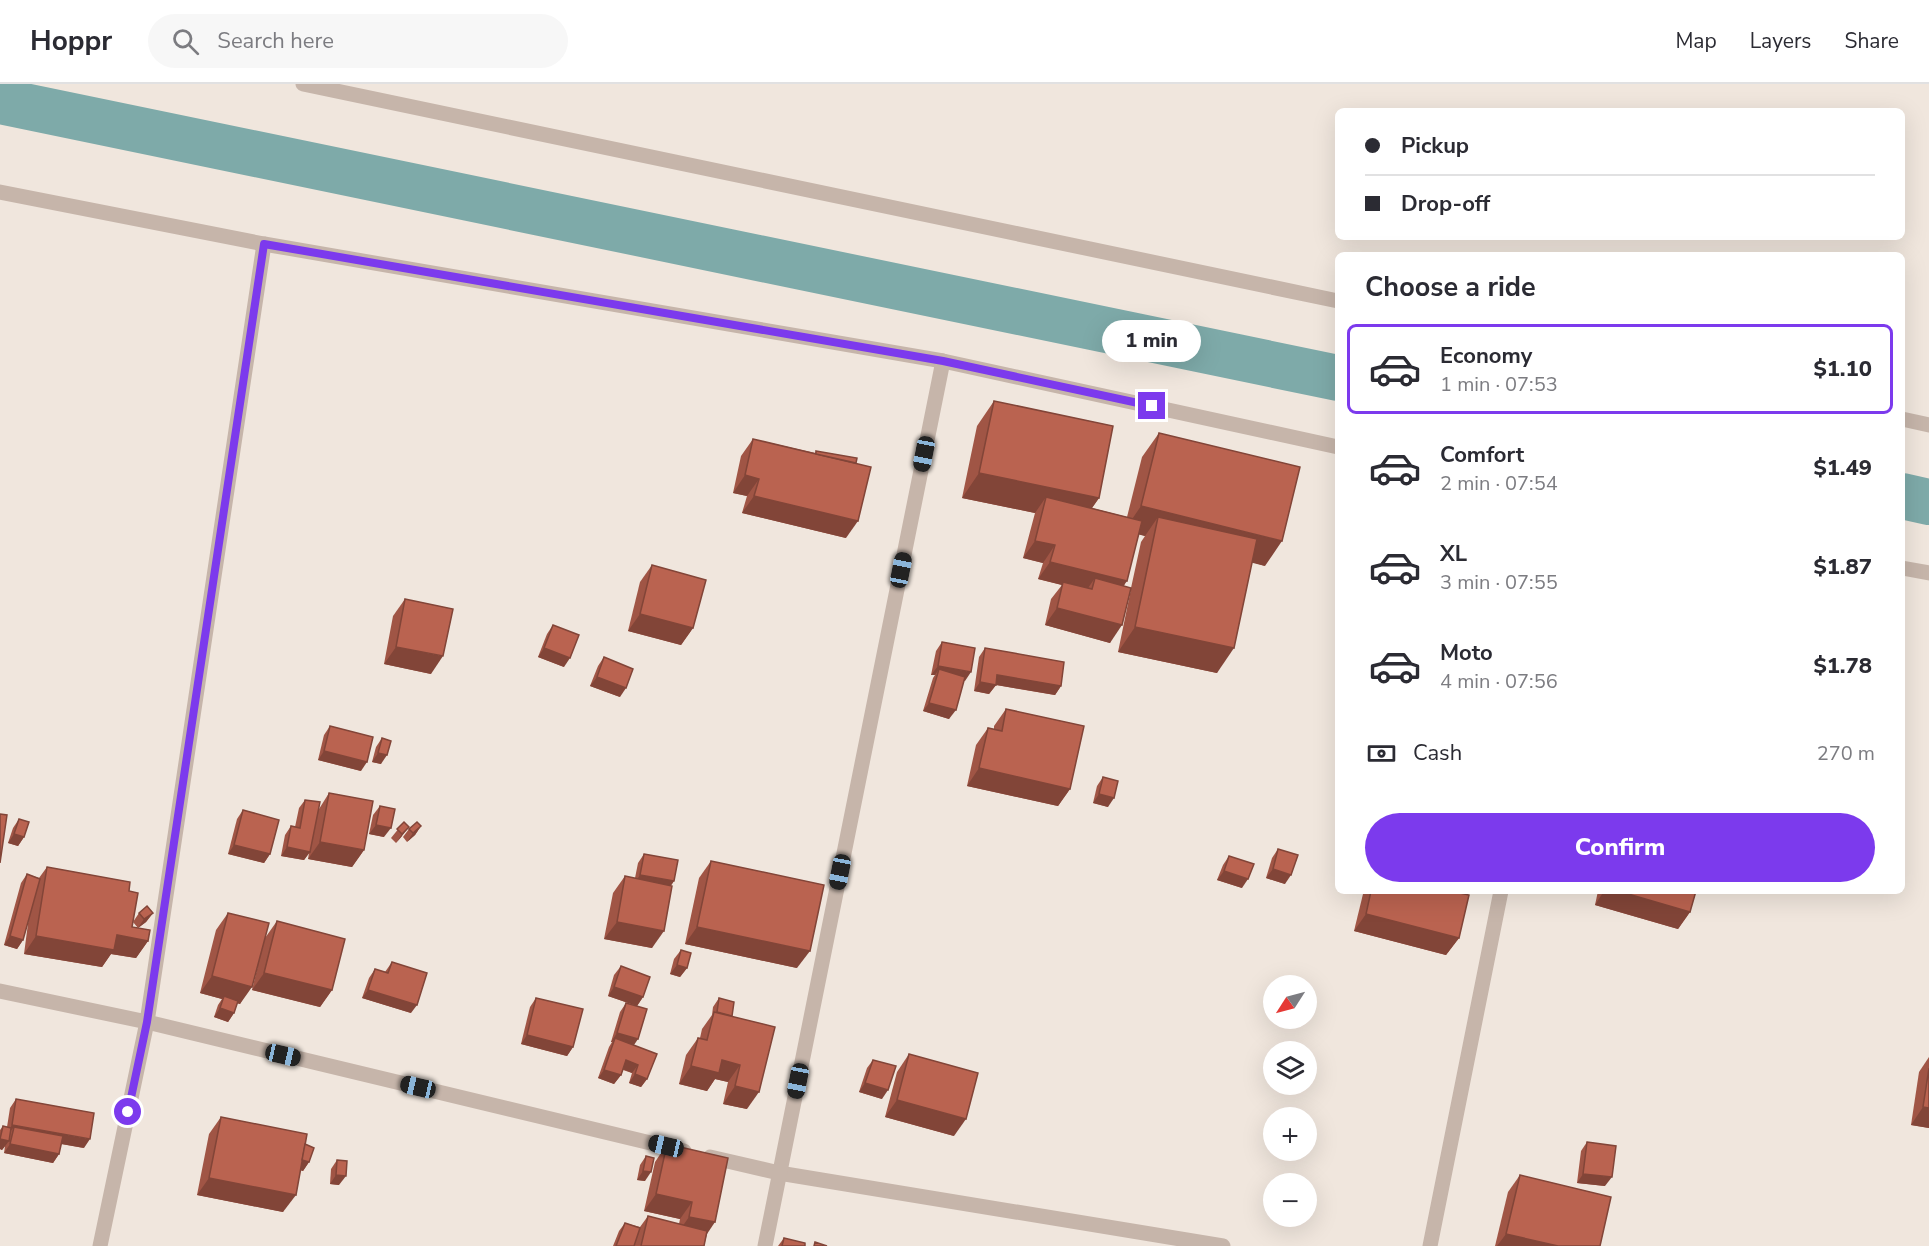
<!DOCTYPE html>
<meta charset="utf-8">
<style>
body{margin:0;font-family:"Nunito Sans",sans-serif;background:#f7f7f7;color:#2b2b33;height:100vh;display:flex;flex-direction:column;font-size:22px;white-space:nowrap}
*{box-sizing:border-box;margin:0}
p{font-size:20px;color:#7c7c81}
.icon{flex:none;width:33px;height:33px;fill:none;stroke:currentColor;stroke-width:2;stroke-linecap:round;stroke-linejoin:round}
.map{position:relative;flex:1;overflow:hidden}
.sheet{position:absolute;left:1335px;top:168px;width:570px;height:642px;display:flex;flex-direction:column;background:#fff;border-radius:9px;box-shadow:0 6px 24px #0002}
.sheet>*{flex:none}
.hud{position:absolute;left:1335px;top:24px;width:570px;height:132px;border-radius:9px;box-shadow:0 6px 24px #0002;display:grid;align-content:center;height:132px;padding:0 30px;background:#fff}
.needle{width:39px;rotate:234deg}
.fabs{position:absolute;left:1263px;top:891px;display:grid;gap:12px}
.fabs a{display:grid;place-items:center;width:54px;height:54px;border-radius:50%;background:#fff;box-shadow:0 6px 24px #0002;font-size:30px}
.end{position:absolute;width:27px;height:27px;margin:-14px;border:8px solid #7c3aed;background:#fff;box-shadow:0 0 0 3px #fff}
.from{border-radius:50%}
.bubble{position:absolute;height:42px;border-radius:21px;background:#fff;box-shadow:0 6px 24px #0002;font-size:20px;font-weight:800;line-height:42px;text-align:center}
.car{position:absolute;width:18px;height:36px;margin:-18px -9px;border-radius:8px;box-shadow:0 0 4px 2px #0007;background:linear-gradient(#222 24%,#8ab4d8 0 40%,#222 0 76%,#8ab4d8 0 86%,#222 0)}
.hud b{display:flex;align-items:center;gap:21px;height:57px;font-size:22px}
.hud b+b{border-top:2px solid #e1e1e2}
.hud i{width:15px;height:15px;background:#2b2b33}
ul{padding:0;list-style:none}
li{display:flex;align-items:center;gap:18px;height:90px;margin:0 12px 9px;padding:0 18px;border:3px solid transparent;border-radius:9px}
li div{flex:1}
li b{display:block;font-size:22px}
li em{font-style:normal;font-weight:800}
li.active{border-color:#7c3aed}
li>.icon{width:54px;height:54px;stroke-width:1.5}
h2{padding:0 30px;font-size:27px;line-height:72px}
.pay{display:flex;align-items:center;gap:15px;height:66px;padding:0 30px;font-size:22px}
.pay p{margin-inline-start:auto}
.button{display:flex;gap:12px;margin-top:auto;padding:12px 30px}
.button a{flex:1;height:69px;border-radius:36px;background:#7c3aed;color:#fff;font-size:24px;font-weight:800;line-height:69px;text-align:center}
header{display:flex;align-items:center;gap:36px;box-sizing:border-box;height:84px;padding:0 30px;background:#fff;border-bottom:2px solid #e1e1e2}
header strong{font-size:28px}
nav{display:flex;gap:33px;margin-inline-start:auto;font-size:21px}
.search{width:420px;height:54px;background:#f7f7f7;display:flex;align-items:center;gap:15px;box-sizing:border-box;padding:0 21px;border-radius:33px;color:#7c7c81;font-size:22px}
.map>svg:first-child{display:block}
.lines{fill:none;stroke-linecap:round;stroke-linejoin:round}
.canal{stroke:#7eaaa9;stroke-width:46}
.street{stroke:#c6b5aa;stroke-width:15}
.wall{fill:#a05545;fill-rule:evenodd}
.shaded-wall{fill:#824538}
.building{fill:#ba6350;stroke:#824538;stroke-width:1.5}
.route{stroke:#7c3aed;stroke-width:8}
</style>
<header>
<strong>Hoppr</strong>
<div class="search"><svg class="icon" aria-label="search" viewBox="0 0 24 24"><circle cx="10" cy="10" r="6"/><path d="M15 15l6 6"/></svg>Search here</div>
<nav><a>Map</a><a>Layers</a><a>Share</a></nav>
</header>
<div class="map">
<svg width="1929" height="1162" viewBox="0 0 1929 1162">
<rect width="100%" height="100%" fill="#f0e6dd"/>
<g class="lines">
<g class="canal">
<path d="M0,17L1338,294"/>
<path d="M1902,412L1929,418"/>
</g>
<g class="street">
<path d="M303,0L1338,217"/>
<path d="M0,108L264,160L943,277L1338,363"/>
<path d="M1902,335L1929,341"/>
<path d="M1902,484L1929,489"/>
<path d="M0,907L147,938L684,1067"/>
<path d="M710,1073L779,1089L1223,1162"/>
<path d="M100,1162L147,938L264,160"/>
<path d="M765,1162L943,277"/>
<path d="M1430,1162L1501,807"/>
</g>
</g>
<g class="wall">
<path d="M994,317L1099,414L1092,424L1127,433L1142,373L1159,349L1265,482L1252,478L1217,589L1118,568L1131,505L1110,559L1045,541L1051,515L1062,501L1038,495L1043,479L1023,474L1035,429L962,414L977,342ZM1139,450L1145,452L1141,458L1131,504L1124,502Z"/>
<path d="M753,355L815,369L816,367L846,454L742,429L747,412L733,409L741,372Z"/>
<path d="M652,481L693,544L681,561L628,547L640,498Z"/>
<path d="M405,515L431,590L384,580L393,532Z"/>
<path d="M553,541L564,583L538,573L547,550Z"/>
<path d="M942,558L965,597H964L949,635L923,627L933,594L935,591H931L936,567Z"/>
<path d="M985,564L1061,602L1055,611L996,601L989,610L974,607L979,573Z"/>
<path d="M604,573L620,613L590,602L598,582Z"/>
<path d="M1006,625L1070,705L1058,722L967,702L976,661L988,644L994,646V642Z"/>
<path d="M330,642L361,687L318,676L324,651Z"/>
<path d="M382,654L381,680L372,678L376,663Z"/>
<path d="M1103,693L1108,723L1093,719L1097,702Z"/>
<path d="M329,709L364,766L352,783L308,775L309,769L304,776L281,772L285,751L291,742L295,743L299,724L305,716L319,725Z"/>
<path d="M380,722L384,753L369,750L373,731Z"/>
<path d="M243,726L270,770L264,779L228,770L237,735Z"/>
<path d="M19,735L24,753L18,762L8,759L13,744Z"/>
<path d="M404,738L402,752L396,759L391,754Z"/>
<path d="M421,742L415,751L407,758L403,753L409,745Z"/>
<path d="M1278,765L1285,800L1266,794L1272,774Z"/>
<path d="M644,770L674,797L671,801L652,864L604,855L613,809L625,792L635,794L638,779Z"/>
<path d="M1229,772L1242,804L1217,796L1223,781Z"/>
<path d="M711,777L797,884L685,860L699,794Z"/>
<path d="M47,783L129,807L133,838L139,829H153L146,838L138,844L148,857L136,874L111,870L102,883L24,870L29,832L23,856L17,865L4,861L21,799L27,790L39,794ZM133,838L138,844L132,843Z"/>
<path d="M1365,807H1451L1459,854L1446,871L1354,847L1363,810Z"/>
<path d="M1598,807H1696L1690,828L1678,845L1595,821Z"/>
<path d="M228,829L265,854L277,837L332,906L320,923L252,906L258,881L240,920L237,919L234,929L228,938L214,933L218,921L222,915L200,909L216,846Z"/>
<path d="M681,866L687,884L680,893L670,890L674,875Z"/>
<path d="M392,878L411,929L362,914L369,894L375,885L385,888Z"/>
<path d="M621,882L643,913L637,922L608,912L614,891Z"/>
<path d="M536,914L573,963L567,972L521,960L530,923Z"/>
<path d="M719,914L732,932L747,1025L723,1020L728,998L715,995L707,1007L679,1000L686,971L698,954H700L702,945L712,931L713,923Z"/>
<path d="M626,919L634,961L647,995L641,1003L629,999L632,989L623,986L621,991L614,1000L598,994L609,963L612,958H611L620,928Z"/>
<path d="M909,970L954,1052L885,1033L897,988Z"/>
<path d="M1929,973V1044L1911,1041L1919,988Z"/>
<path d="M873,976L882,1015L859,1008L867,984Z"/>
<path d="M16,1015L84,1064L61,1060L59,1070L53,1079L4,1069L5,1062L2,1066L0,1065V1046L3,1042L7,1043L10,1024Z"/>
<path d="M221,1033L305,1060L309,1078L303,1087L300,1086L283,1128L197,1111L209,1050Z"/>
<path d="M1587,1058L1605,1102L1577,1099L1581,1067Z"/>
<path d="M667,1060L707,1150L704,1162H613L619,1147L625,1139L640,1143L648,1132L679,1140L680,1135L644,1127L655,1078Z"/>
<path d="M646,1072L645,1097L637,1096L640,1081Z"/>
<path d="M337,1076L339,1101L330,1100L331,1085Z"/>
<path d="M1520,1091L1600,1162H1495L1508,1108Z"/>
<path d="M784,1154L805,1162H778Z"/>
</g>
<g class="shaded-wall">
<path d="M979,389L1099,414L1082,438L1046,413L1035,429L962,414Z"/>
<path d="M745,391L759,395L747,412L733,409Z"/>
<path d="M754,412L858,437L846,454L742,429Z"/>
<path d="M1141,422L1282,457L1265,482L1154,454L1158,433L1145,452L1124,447Z"/>
<path d="M1035,457L1055,461L1043,479L1023,474Z"/>
<path d="M1050,478L1127,497L1115,514L1092,505L1095,494L1086,507L1063,498L1062,501L1038,495Z"/>
<path d="M1057,524L1122,541L1110,559L1045,541Z"/>
<path d="M640,530L693,544L681,561L628,547Z"/>
<path d="M1135,543L1234,564L1217,589L1118,568Z"/>
<path d="M396,563L443,572L431,590L384,580Z"/>
<path d="M544,564L570,574L564,583L538,573Z"/>
<path d="M938,582L971,588L965,597L937,592L939,585L935,591H931Z"/>
<path d="M997,591L1061,602L1055,611L991,600Z"/>
<path d="M597,593L626,604L620,613L590,602Z"/>
<path d="M980,598L996,601L989,610L974,607Z"/>
<path d="M929,619L956,626L949,635L923,627Z"/>
<path d="M324,667L367,678L361,687L318,676Z"/>
<path d="M378,669L387,671L381,680L372,678Z"/>
<path d="M979,684L1070,705L1058,722L967,702Z"/>
<path d="M1099,710L1114,714L1108,723L1093,719Z"/>
<path d="M376,741L391,744L384,753L369,750Z"/>
<path d="M421,742L415,751L407,758L413,749Z"/>
<path d="M409,743L402,752L396,759L402,750Z"/>
<path d="M14,750L24,753L18,762L8,759Z"/>
<path d="M320,758L364,766L352,783L308,775Z"/>
<path d="M234,761L270,770L264,779L228,770Z"/>
<path d="M287,763L310,768L304,776L281,772Z"/>
<path d="M1273,785L1291,791L1285,800L1266,794Z"/>
<path d="M1224,787L1248,795L1242,804L1217,796Z"/>
<path d="M640,791L674,797L668,806L634,800Z"/>
<path d="M1604,807H1618L1690,828L1678,845L1595,821Z"/>
<path d="M153,829L146,838L138,844L144,835Z"/>
<path d="M1366,830L1459,854L1446,871L1354,847Z"/>
<path d="M617,838L664,847L652,864L604,855Z"/>
<path d="M697,843L810,867L797,884L685,860Z"/>
<path d="M117,851L148,857L136,874L111,870L102,883L24,870L36,852Z"/>
<path d="M10,852L23,856L17,865L4,861Z"/>
<path d="M677,881L687,884L680,893L670,890Z"/>
<path d="M264,889L332,906L320,923L252,906Z"/>
<path d="M212,892L252,903L240,920L223,915L224,912L222,915L200,909Z"/>
<path d="M614,903L643,913L637,922L608,912Z"/>
<path d="M368,906L417,921L411,929L362,914Z"/>
<path d="M220,924L234,929L228,938L214,933Z"/>
<path d="M617,949L638,955L632,964L615,954L612,958H611Z"/>
<path d="M527,951L573,963L567,972L521,960Z"/>
<path d="M626,976L638,981L632,989L620,984Z"/>
<path d="M722,976L740,981L728,998L715,995L707,1007L679,1000L691,982Z"/>
<path d="M604,986L621,991L614,1000L598,994Z"/>
<path d="M635,990L647,995L641,1003L629,999Z"/>
<path d="M865,999L888,1006L882,1015L859,1008Z"/>
<path d="M735,1002L759,1008L747,1025L723,1020Z"/>
<path d="M897,1016L966,1035L954,1052L885,1033Z"/>
<path d="M1923,1023L1929,1024V1044L1911,1041Z"/>
<path d="M12,1041L90,1055L84,1064L12,1051L14,1043L8,1050H6Z"/>
<path d="M0,1055L9,1057L2,1066L0,1065Z"/>
<path d="M10,1060L59,1070L53,1079L4,1069Z"/>
<path d="M301,1075L309,1078L303,1087L295,1084Z"/>
<path d="M643,1087L651,1088L645,1097L637,1096Z"/>
<path d="M1583,1090L1612,1093L1605,1102L1577,1099Z"/>
<path d="M336,1091L346,1092L339,1101L330,1100Z"/>
<path d="M209,1094L296,1111L283,1128L197,1111Z"/>
<path d="M656,1110L692,1118L680,1135L644,1127Z"/>
<path d="M689,1133L715,1138L703,1156L677,1150Z"/>
<path d="M1506,1150L1558,1162H1497Z"/>
</g>
<g class="building">
<path d="M994,317L1113,342L1099,414L979,389Z"/>
<path d="M1159,349L1300,383L1282,457L1141,422Z"/>
<path d="M753,355L871,383L858,437L754,412L759,395L745,391Z"/>
<path d="M816,367L857,374L856,379L816,370Z"/>
<path d="M1046,413L1142,437L1127,497L1050,478L1055,461L1035,457Z"/>
<path d="M1158,433L1257,455L1234,564L1135,543Z"/>
<path d="M652,481L706,496L693,544L640,530Z"/>
<path d="M1095,494L1131,504L1122,541L1057,524L1063,498L1092,505Z"/>
<path d="M405,515L453,525L443,572L396,563Z"/>
<path d="M553,541L579,551L570,574L544,564Z"/>
<path d="M942,558L975,564L971,588L938,582Z"/>
<path d="M985,564L1064,578L1061,602L997,591L996,601L980,598Z"/>
<path d="M604,573L633,585L626,604L597,593Z"/>
<path d="M939,585L965,593L956,626L929,619Z"/>
<path d="M1006,625L1084,642L1070,705L979,684L988,644L1002,647Z"/>
<path d="M330,642L373,653L367,678L324,667Z"/>
<path d="M382,654L391,657L387,671L378,669Z"/>
<path d="M1103,693L1118,697L1114,714L1099,710Z"/>
<path d="M329,709L373,717L364,766L320,758Z"/>
<path d="M305,716L320,718L310,768L287,763L291,742L300,744Z"/>
<path d="M380,722L395,725L391,744L376,741Z"/>
<path d="M243,726L279,736L270,770L234,761Z"/>
<path d="M0,730L7,731L0,779Z"/>
<path d="M19,735L29,738L24,753L14,750Z"/>
<path d="M404,738L409,743L402,750L397,745Z"/>
<path d="M417,738L421,742L413,749L409,745Z"/>
<path d="M1278,765L1298,771L1291,791L1273,785Z"/>
<path d="M644,770L678,776L674,797L640,791Z"/>
<path d="M1229,772L1254,780L1248,795L1224,787Z"/>
<path d="M711,777L824,801L810,867L697,843Z"/>
<path d="M47,783L130,798L129,807L138,809L132,843L150,846L148,857L117,851L114,866L36,852Z"/>
<path d="M27,790L40,795L23,856L10,852Z"/>
<path d="M625,792L672,802L664,847L617,838Z"/>
<path d="M1371,807H1451L1469,811L1459,854L1366,830Z"/>
<path d="M1618,807H1696L1690,828Z"/>
<path d="M147,822L153,829L144,835L139,829Z"/>
<path d="M228,829L269,839L252,903L212,892Z"/>
<path d="M277,837L345,855L332,906L264,889Z"/>
<path d="M681,866L691,869L687,884L677,881Z"/>
<path d="M392,878L427,889L417,921L368,906L375,885L388,889Z"/>
<path d="M621,882L650,893L643,913L614,903Z"/>
<path d="M224,912L238,917L234,929L220,924Z"/>
<path d="M536,914L583,925L573,963L527,951Z"/>
<path d="M719,914L734,918L732,932L717,928Z"/>
<path d="M626,919L647,925L638,955L617,949Z"/>
<path d="M714,928L775,943L759,1008L735,1002L740,981L722,976L719,989L691,982L698,954L707,956Z"/>
<path d="M615,954L657,970L647,995L635,990L638,981L626,976L621,991L604,986Z"/>
<path d="M909,970L978,989L966,1035L897,1016Z"/>
<path d="M873,976L896,982L888,1006L865,999Z"/>
<path d="M1929,984V1024L1923,1023Z"/>
<path d="M16,1015L94,1029L90,1055L12,1041Z"/>
<path d="M221,1033L307,1050L296,1111L209,1094Z"/>
<path d="M3,1042L11,1044L9,1057L0,1055Z"/>
<path d="M14,1043L63,1052L59,1070L10,1060Z"/>
<path d="M1587,1058L1616,1062L1612,1093L1583,1090Z"/>
<path d="M305,1060L314,1064L309,1078L302,1076Z"/>
<path d="M667,1060L728,1074L715,1138L689,1133L692,1118L656,1110Z"/>
<path d="M646,1072L654,1074L651,1088L643,1087Z"/>
<path d="M337,1076L347,1077L346,1092L336,1091Z"/>
<path d="M1520,1091L1611,1113L1600,1162H1558L1506,1150Z"/>
<path d="M648,1132L707,1147L704,1162H641Z"/>
<path d="M625,1139L640,1144L634,1162H616Z"/>
<path d="M784,1154L805,1159V1162H782Z"/>
<path d="M815,1158L827,1162H814Z"/>
</g>
<g class="lines">
<path class="route" d="M128,1028L147,938L264,160L943,277L1152,322"/>
</g>
</svg>
<div class="fabs">
<a><svg class="needle" viewBox="-14 -14 28 28"><path d="M0-13l5 13h-10z" fill="#e53935"/><path d="M0 13l5-13h-10z" fill="#7c7c81"/></svg></a>
<a><svg class="icon" aria-label="layers" viewBox="0 0 24 24"><path d="M12 4l9 5-9 5-9-5zM3 14l9 5 9-5"/></svg></a>
<a>+</a>
<a>−</a>
</div>
<i class="end from" style="left:128px;top:1028px"></i>
<i class="end" style="left:1152px;top:322px"></i>
<div class="bubble" style="left:1102px;top:236px;width:99px">1 min</div>
<i class="car" style="left:924px;top:370px;rotate:191deg"></i>
<i class="car" style="left:901px;top:486px;rotate:11deg"></i>
<i class="car" style="left:840px;top:788px;rotate:191deg"></i>
<i class="car" style="left:283px;top:971px;rotate:103deg"></i>
<i class="car" style="left:798px;top:997px;rotate:191deg"></i>
<i class="car" style="left:418px;top:1003px;rotate:283deg"></i>
<i class="car" style="left:666px;top:1062px;rotate:283deg"></i>
<div class="hud">
<b><i class="from"></i>Pickup</b>
<b><i></i>Drop-off</b>
</div>
<section class="sheet">
<h2>Choose a ride</h2>
<ul>
<li class="active"><svg class="icon" aria-label="car" viewBox="0 0 24 24"><path d="M5 17H2v-5l4-1 3-4h7l3 4 3 1v5h-3M9 17h6M6 11h13"/><circle cx="7" cy="17" r="2"/><circle cx="17" cy="17" r="2"/></svg><div><b>Economy</b><p>1 min · 07:53</p></div><em>$1.10</em></li>
<li><svg class="icon" aria-label="car" viewBox="0 0 24 24"><path d="M5 17H2v-5l4-1 3-4h7l3 4 3 1v5h-3M9 17h6M6 11h13"/><circle cx="7" cy="17" r="2"/><circle cx="17" cy="17" r="2"/></svg><div><b>Comfort</b><p>2 min · 07:54</p></div><em>$1.49</em></li>
<li><svg class="icon" aria-label="car" viewBox="0 0 24 24"><path d="M5 17H2v-5l4-1 3-4h7l3 4 3 1v5h-3M9 17h6M6 11h13"/><circle cx="7" cy="17" r="2"/><circle cx="17" cy="17" r="2"/></svg><div><b>XL</b><p>3 min · 07:55</p></div><em>$1.87</em></li>
<li><svg class="icon" aria-label="car" viewBox="0 0 24 24"><path d="M5 17H2v-5l4-1 3-4h7l3 4 3 1v5h-3M9 17h6M6 11h13"/><circle cx="7" cy="17" r="2"/><circle cx="17" cy="17" r="2"/></svg><div><b>Moto</b><p>4 min · 07:56</p></div><em>$1.78</em></li>
</ul>
<div class="pay"><svg class="icon" aria-label="cash" viewBox="0 0 24 24"><path d="M3 7h18v10H3z"/><circle cx="12" cy="12" r="2"/></svg>Cash<p>270 m</p></div>
<div class="button"><a>Confirm</a></div>
</section>
</div>
